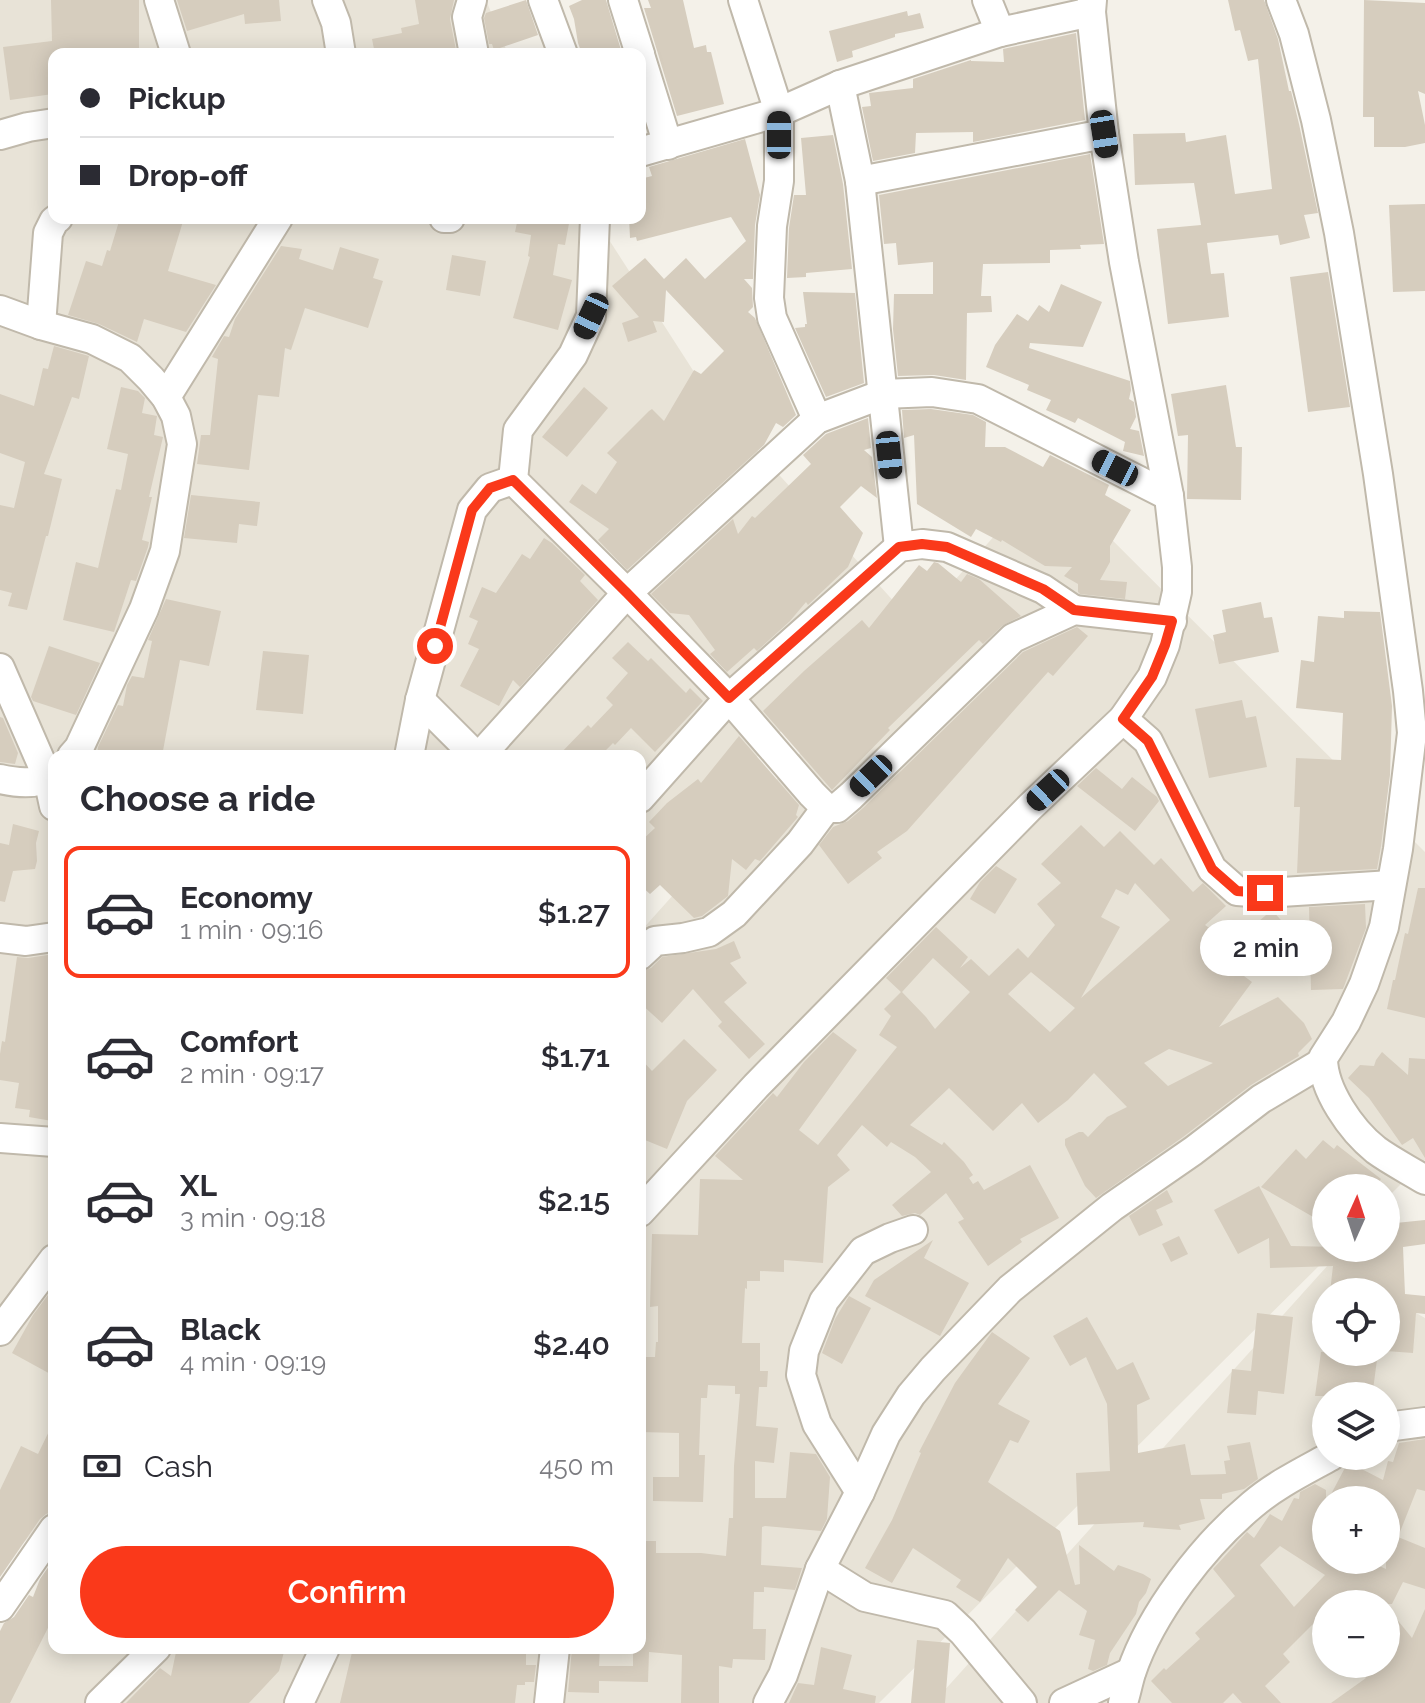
<!DOCTYPE html>
<meta charset="utf-8">
<style>
body{margin:0;font-family:Raleway,sans-serif;background:#f2f2f3;color:#2b2b33;height:100vh;display:flex;flex-direction:column;font-size:30px;white-space:nowrap}
*{box-sizing:border-box;margin:0}
p{font-size:26px;color:#7c7c81}
.icon{flex:none;width:44px;height:44px;fill:none;stroke:currentColor;stroke-width:2;stroke-linecap:round;stroke-linejoin:round}
.map{position:relative;flex:1;overflow:hidden}
.details{position:absolute;left:48px;top:750px;width:598px;height:904px;display:flex;flex-direction:column;background:#fff;border-radius:16px;box-shadow:0 4px 20px #0003}
.details>*{flex:none}
.top-card{position:absolute;left:48px;top:48px;width:598px;height:176px;border-radius:16px;box-shadow:0 4px 20px #0003;display:grid;align-content:center;height:176px;padding:0 32px;background:#fff}
.needle{width:52px;rotate:3deg}
.tools{position:absolute;left:1312px;top:1174px;display:grid;gap:16px}
.tools a{display:grid;place-items:center;width:88px;height:88px;border-radius:50%;background:#fff;box-shadow:0 4px 20px #0003;font-size:40px}
.end{position:absolute;width:36px;height:36px;margin:-18px;border:10px solid #fa391a;background:#fff;box-shadow:0 0 0 4px #fff}
.from{border-radius:50%}
.bubble{position:absolute;height:56px;border-radius:28px;background:#fff;box-shadow:0 4px 20px #0003;font-size:26px;font-weight:600;line-height:56px;text-align:center}
.car{position:absolute;width:24px;height:48px;margin:-24px -12px;border-radius:10px;box-shadow:0 0 6px 2px #0007;background:linear-gradient(#222 24%,#8ab4d8 0 40%,#222 0 76%,#8ab4d8 0 86%,#222 0)}
.top-card b{display:flex;align-items:center;gap:28px;height:76px;font-size:30px}
.top-card b+b{border-top:2px solid #e1e1e2}
.top-card i{width:20px;height:20px;background:#2b2b33}
ul{padding:0;list-style:none}
li{display:flex;align-items:center;gap:24px;height:132px;margin:0 16px 12px;padding:0 16px;border:4px solid transparent;border-radius:16px}
li div{flex:1}
li b{display:block;font-size:30px}
li em{font-style:normal;font-weight:600}
li.current{border-color:#fa391a}
li>.icon{width:72px;height:72px;stroke-width:1.5}
h2{padding:0 32px;font-size:36px;line-height:96px}
.pay{display:flex;align-items:center;gap:20px;height:88px;padding:0 32px;font-size:30px}
.pay p{margin-inline-start:auto}
.cta{display:flex;gap:16px;margin-top:auto;padding:16px 32px}
.cta a{flex:1;height:92px;border-radius:48px;background:#fa391a;color:#fff;font-size:32px;font-weight:600;line-height:92px;text-align:center}
.map>svg:first-child{display:block}
.residential{fill:#e8e3d7;fill-rule:evenodd}
.building{fill:#d6cdbe;fill-rule:evenodd}
.lines{fill:none;stroke-linecap:round;stroke-linejoin:round}
.minor-casing{stroke:#c0b9ab;stroke-width:32}
.minor{stroke:#fff;stroke-width:28}
.route{stroke:#fa391a;stroke-width:10}
</style>
<div class="map">
<svg width="1425" height="1703" viewBox="0 0 1425 1703">
<rect width="100%" height="100%" fill="#f4f1e9"/>
<g class="residential">
<path d="M0,0H486L508,54H54V218H595L714,403L898,606L640,882V756H54V1510L0,1568Z"/>
<path d="M1048,476L1425,852V1160L1386,1199V1188H1326V1248H1337L879,1703H0L54,1586V1648H640V932Z"/>
<path d="M1329,1264L1379,1292H1326V1352H1386V1296L1425,1318V1703H933ZM1326,1396H1386V1456H1326ZM1326,1500H1386V1560H1326ZM1326,1604H1386V1664H1326Z"/>
</g>
<g class="building">
<path d="M51,0H139V54H54V83H51L53,94L10,100L3,47L52,41Z"/>
<path d="M177,0H279L281,21L245,24L244,14L187,31Z"/>
<path d="M415,0H454L450,19L456,50L438,54H375L372,39L402,33L401,28L419,24Z"/>
<path d="M526,0L538,35L494,50L492,44H489L484,18L486,13Z"/>
<path d="M582,0H606L621,50L599,54H582L578,43L574,19L569,6Z"/>
<path d="M648,0H683L694,48L706,45L707,52H711L724,104L677,116L644,8H651Z"/>
<path d="M1228,0H1264L1278,39L1289,91H1291L1299,124L1318,213L1304,215L1310,238L1280,245L1278,235L1207,243L1211,274L1224,273L1229,317L1168,324L1157,229L1201,225L1194,183L1135,185L1133,134L1185,133L1186,142L1226,135L1235,194L1272,189L1258,59L1248,61L1240,30L1235,31Z"/>
<path d="M1364,0L1425,3V94L1418,91L1425,125V143L1405,147H1374V117H1363Z"/>
<path d="M907,11L908,16L920,13L924,28L895,34V37L852,51L853,57L837,62L829,31Z"/>
<path d="M1076,33L1085,120L973,142V132L916,133L915,153L873,161L862,107L871,106L869,93L913,88V79L971,60V61L1004,62L1003,49Z"/>
<path d="M833,135L843,184L852,269L806,273V277L787,278L789,228L794,195H806L801,138Z"/>
<path d="M745,139L760,195L755,225L753,279H744L752,288L753,307L748,312L755,318L796,415L783,427L776,423L764,445L627,570L598,540L609,529L569,502L582,484L596,494L617,462L607,453L649,411L652,409L664,421L694,370L701,374L724,351L666,290L664,322L653,321L657,332L628,342L622,323L639,317L612,286L645,258L664,279L686,258L705,279L746,241L731,217L637,241L636,237L630,238L629,218H640V179L652,176L649,167Z"/>
<path d="M1090,154L1104,244L1080,245L1081,249L1050,250V263L983,264L981,296H991L992,312L967,313L966,380L934,375L898,376L893,329L894,294H933V262L898,265L896,243L884,244L879,195Z"/>
<path d="M1425,204V291L1393,292L1389,205Z"/>
<path d="M120,218H184L168,271L216,285L186,332L144,319L137,342L99,324L68,315L86,261L102,266L107,250L110,251Z"/>
<path d="M518,218H570L565,245L558,244L553,275L572,280L558,330L513,318L530,257L528,256L531,235L515,232Z"/>
<path d="M281,246L302,249L299,259L333,270L340,247L379,259L373,278L383,281L368,328L305,308L291,350L285,348L279,397L258,395L249,470L197,464L201,435H210L218,359L212,357L213,355L224,336L229,337L235,319Z"/>
<path d="M452,255L486,261L480,296L446,290Z"/>
<path d="M1328,272L1350,407L1308,412L1290,277Z"/>
<path d="M1061,284L1102,302L1083,347L1030,343L1029,348L1130,381L1131,390L1129,399L1134,402L1136,417L1130,429L1139,431L1144,456L1123,451L1125,442L1078,418L1075,423L1046,410L1051,400L1027,390L1029,385L986,367L995,345L1017,314L1028,321L1039,305L1049,312Z"/>
<path d="M803,292L855,293L864,383L826,397L795,328L805,327V324H807Z"/>
<path d="M54,346L89,356L79,399L72,397L44,474L62,479L48,536H46L27,610L8,606L12,593L0,590V505L14,508L25,462L0,453V394L34,406L43,368L48,369Z"/>
<path d="M1226,385L1236,447H1242L1241,500L1187,499L1188,435L1178,436L1171,394Z"/>
<path d="M121,387L138,391L145,398L142,413L157,416L154,435L163,437L149,497H152L142,540L149,542L148,547L136,581L131,580L114,632L63,620L76,562L98,568L116,489L121,490L128,454L107,449Z"/>
<path d="M584,387L608,408L567,457L542,437Z"/>
<path d="M931,409L973,415L986,422L985,447H1005L1043,467L1050,455L1109,485L1105,495L1131,510L1110,546V562L1100,580L1127,582L1125,599L1080,594L1078,592V584L1064,576L1072,567L1045,566L1002,540L1001,542L976,529L971,537L917,504L914,435L904,438L902,410Z"/>
<path d="M868,418L871,448L864,450L872,457L877,498L861,486L840,507L863,533L848,567L808,605L806,602L790,621L757,651L754,648L727,672L710,654L715,650L689,615L670,613L651,594L733,519L738,534L752,516L755,518L811,464L803,455L826,434Z"/>
<path d="M191,495L260,502L257,526L239,524L237,543L184,538Z"/>
<path d="M544,538L552,543L585,575L580,581L598,600L520,687L513,680L499,706L460,686L479,649L468,644L478,621L469,617L482,587L496,593L522,554L530,559Z"/>
<path d="M934,562L938,563L961,582L967,574L979,579L1021,616L1002,626L983,644L979,640L888,728L890,730L832,790L763,711L804,671L862,620L869,628L919,565L927,571Z"/>
<path d="M166,599L221,611L209,666L180,660L162,756H97L98,747L118,705L123,706L127,685L132,676L144,678L152,641L148,640Z"/>
<path d="M1261,602L1264,618L1272,617L1279,652L1219,664L1213,635L1226,632L1222,610Z"/>
<path d="M1344,611L1380,612L1392,706L1390,775L1381,846L1377,869L1297,873L1300,807H1294L1296,758L1341,760L1343,713L1296,708L1301,660L1314,662L1318,616L1344,618Z"/>
<path d="M1077,627L1088,636L1053,676L1048,672L907,831L877,852L882,858L848,884L819,845L833,827L848,821L863,808L1023,652Z"/>
<path d="M628,642L648,661L651,658L686,693L690,688L703,701L655,752L631,728L615,745L613,743L600,756H558L588,725L591,728L613,705L606,698L628,673L612,658Z"/>
<path d="M49,646L100,663L76,715L33,701L31,697Z"/>
<path d="M263,651L309,655L303,714L256,710Z"/>
<path d="M1242,700L1246,718L1256,716L1267,767L1209,778L1195,709Z"/>
<path d="M0,717L3,718L18,753L15,764L0,762Z"/>
<path d="M739,736L799,805L796,815L798,817L760,861L755,859L746,870L732,859L728,896L702,916L694,918L660,885L650,894L640,885V842L655,828L649,822L667,803L698,779L701,783Z"/>
<path d="M1096,768L1122,789L1132,777L1157,797L1159,801L1135,831L1077,786Z"/>
<path d="M13,824L39,831L36,843L37,861L35,869L13,871L5,902L0,901V843L9,845Z"/>
<path d="M1081,825L1104,847L1120,831L1154,865L1161,858L1193,892L1203,883L1226,906L1205,925L1232,944L1272,910L1287,927L1236,970L1252,982L1219,1027L1278,997L1304,1023L1312,1039L1298,1053L1299,1056L1251,1085L1183,1137L1096,1198L1085,1186L1065,1145V1139L1079,1132H1083L1088,1137L1107,1117L1127,1107L1094,1073L1068,1100L1038,1123L1022,1103L993,1131L949,1088L910,1125L942,1145L944,1142L964,1162L973,1175L969,1178L973,1184L978,1181L984,1190L1030,1165L1059,1218L1020,1239L1022,1242L988,1266L958,1222L964,1219L946,1193L920,1215L915,1213L902,1216L892,1205L931,1172L915,1157L891,1142L887,1147L862,1125L837,1155L850,1170L828,1187L823,1263L784,1260V1272L760,1271V1281H747V1289L745,1288L742,1343H760V1371H768L767,1387H759L756,1426L778,1428L774,1463L755,1461V1498H786L790,1452L816,1454L830,1477L827,1519L821,1531L765,1526L762,1527L761,1565L802,1568L795,1590L764,1587V1592H754L753,1629H766L765,1660L733,1659L732,1668L719,1666V1703H681L682,1655L649,1652L648,1682L599,1681V1693L568,1692L572,1648H600L599,1666H633V1648H640V1541H656V1553H701L726,1556L729,1518H733L734,1466L740,1394H735V1386L708,1385L707,1398H701L699,1455H705L703,1502L653,1501V1477H679V1433L640,1432V1357H655L656,1342H658V1306L650,1307L652,1234L698,1235L700,1179L743,1180L715,1156L773,1093L777,1097L804,1062L833,1032L857,1050L799,1130L818,1145L897,1047L879,1035L891,1016L884,1009L901,992L886,978L936,927L968,957L960,968L971,959L989,976L1018,948L1028,958L1055,925L1037,904L1061,883L1041,864ZM1135,883L1170,920L1081,998L1120,927L1101,917L1116,889L1128,895ZM933,958L970,992L935,1029L926,1017L902,992ZM1031,972L1075,1008L1050,1032L1008,994ZM1169,1049L1213,1063L1168,1086L1144,1063Z"/>
<path d="M996,866L1017,879L995,914L970,899L980,882Z"/>
<path d="M1418,888H1425V1018L1387,1009L1393,980H1395L1405,933L1408,934Z"/>
<path d="M1365,904L1366,928L1343,989L1311,990L1309,907Z"/>
<path d="M734,941L741,958L730,963L747,983L724,1002L765,1044L749,1059L718,1026L722,1022L693,989L662,1023L640,1003V972L651,968L662,957L716,949Z"/>
<path d="M54,954V1110L52,1121L29,1117L30,1110L15,1108L19,1083L0,1080V1054L2,1041L5,1042L17,957L28,958Z"/>
<path d="M684,1039L717,1070L687,1101L667,1149L640,1138V1058L652,1071Z"/>
<path d="M1382,1052L1408,1075L1409,1058L1425,1059V1158L1413,1138L1402,1145L1369,1098L1348,1078L1360,1065L1374,1066L1376,1060Z"/>
<path d="M1323,1140L1334,1149L1337,1145L1381,1179L1374,1188H1326V1199L1315,1218L1261,1187L1296,1149L1306,1159Z"/>
<path d="M1259,1186L1291,1246L1386,1248V1224L1425,1220V1244L1403,1247L1405,1294L1425,1296V1314L1416,1313L1413,1353L1386,1351V1292H1330L1333,1266L1270,1268L1269,1238L1238,1254L1214,1210Z"/>
<path d="M1167,1190L1173,1202L1156,1210L1163,1225L1139,1236L1129,1216Z"/>
<path d="M1179,1236L1188,1254L1171,1262L1162,1244Z"/>
<path d="M933,1240L924,1258L969,1283L940,1336L865,1296L874,1280Z"/>
<path d="M54,1287V1376L12,1353L33,1315Z"/>
<path d="M849,1296L871,1308L842,1364L822,1353L835,1319Z"/>
<path d="M1257,1313L1293,1317L1284,1394L1258,1391L1256,1415L1227,1413L1232,1369L1251,1371Z"/>
<path d="M1087,1317L1117,1370L1133,1362L1150,1399L1137,1405L1138,1453L1185,1444L1191,1475L1226,1474L1224,1461L1230,1460L1227,1446L1250,1442L1258,1479L1244,1489L1222,1494V1499H1200L1205,1519L1179,1525L1181,1530L1143,1527L1144,1522L1078,1525L1076,1473L1110,1471L1107,1404L1086,1357L1070,1366L1053,1336Z"/>
<path d="M992,1332L1030,1358L998,1404L1030,1421L1018,1443L1010,1440L988,1482L1060,1531L1075,1585L1080,1584L1079,1545L1114,1571L1118,1565L1143,1574L1151,1579L1146,1593L1139,1602L1136,1614L1110,1653L1107,1665L1093,1671L1088,1669L1095,1640L1079,1635L1087,1611L1059,1590L1028,1622L1015,1610L1037,1587L1008,1558L980,1602L956,1587L961,1580L913,1548L892,1583L865,1568L892,1520L921,1453L919,1452L955,1383Z"/>
<path d="M1321,1352H1378L1373,1390L1357,1387L1355,1396H1315Z"/>
<path d="M54,1421V1512L46,1514L40,1519L0,1577V1490L21,1446L38,1454Z"/>
<path d="M1425,1439V1491L1417,1489L1398,1537L1425,1548V1589L1403,1582L1392,1604H1357L1349,1600L1345,1604H1326V1611L1283,1654L1290,1662L1265,1686L1281,1703H1242L1233,1693L1223,1703H1172L1151,1681L1164,1668L1166,1670L1200,1639L1195,1633L1235,1596L1213,1569L1247,1532L1254,1538L1270,1514L1282,1521L1294,1498L1299,1499L1300,1492L1315,1484L1326,1490V1560H1366L1386,1569V1500H1328L1348,1462L1383,1480L1388,1461L1393,1462L1399,1443ZM1280,1546L1325,1575L1294,1607L1260,1565Z"/>
<path d="M54,1559V1616L10,1703H0V1631L4,1623L14,1617L29,1595L33,1597L40,1579Z"/>
<path d="M1386,1606L1412,1638L1425,1609V1703H1331L1366,1678L1362,1673L1373,1664H1386Z"/>
<path d="M917,1640L950,1643L945,1703H911Z"/>
<path d="M821,1647L852,1655L843,1689L876,1696L875,1703H789L798,1683L814,1685Z"/>
<path d="M180,1648H285L279,1671L249,1703H126L160,1668L171,1676L176,1652Z"/>
<path d="M353,1648H526V1665H536L534,1682H525V1685H517L515,1703H340Z"/>
</g>
<g class="lines">
<g class="minor-casing">
<g id="minor">
<path d="M159,0L176,54"/>
<path d="M327,0L336,23L341,54"/>
<path d="M472,0L467,17L474,54"/>
<path d="M543,0L563,54"/>
<path d="M623,0L640,54"/>
<path d="M743,0L779,112V181L772,226L769,298L772,318L817,419"/>
<path d="M987,0L1000,32"/>
<path d="M1281,0L1294,34L1316,120L1339,233L1378,474L1408,691L1412,733L1398,849L1384,927L1364,984L1346,1022L1323,1058C1323,1090 1351,1130 1376,1150C1391,1161 1409,1170 1425,1180"/>
<path d="M640,55L668,145"/>
<path d="M840,85L860,181L899,547"/>
<path d="M0,135L28,127L54,123"/>
<path d="M640,152L779,112L840,85L1000,32L1091,12"/>
<path d="M860,181L1104,134"/>
<path d="M444,218H450"/>
<path d="M595,218L591,316L573,355L518,430L513,480L627,593L729,698L812,794L826,808H837L851,796L1013,638L1074,610L1172,621"/>
<path d="M0,310L41,325L92,339L130,358L151,379L166,397L176,416L182,444L165,551L144,609L79,748L72,756"/>
<path d="M41,325L48,233L54,221L58,218"/>
<path d="M166,397L278,218"/>
<path d="M0,668L48,778L54,806"/>
<path d="M420,700L476,756"/>
<path d="M1123,719L1148,741L1212,869L1237,891L1265,893L1391,885"/>
<path d="M409,756L420,700L472,510L490,488L513,480"/>
<path d="M480,756L627,593L817,419L883,394L932,392L978,399L1169,496"/>
<path d="M0,779C17,783 40,785 54,774"/>
<path d="M640,798L729,698L899,547L922,544L947,547L1043,589L1074,610"/>
<path d="M0,938L26,941L54,937"/>
<path d="M640,955L655,941L683,938L709,932L734,914L800,843L826,808"/>
<path d="M0,1138L54,1142"/>
<path d="M640,1212L756,1086L1030,807L1123,719L1152,677L1165,645L1177,592V567L1169,496L1124,262L1104,134L1091,12L1092,0"/>
<path d="M0,1331L54,1259"/>
<path d="M1386,1429L1394,1426L1425,1422"/>
<path d="M860,1492L817,1424L801,1375L804,1351L824,1301L863,1251L890,1238L913,1230"/>
<path d="M820,1569L865,1597L945,1615L963,1632L1022,1703"/>
<path d="M0,1607L54,1529"/>
<path d="M100,1703L156,1648"/>
<path d="M299,1703L325,1648"/>
<path d="M549,1703L555,1648"/>
<path d="M768,1703L783,1675L820,1569L860,1492L886,1434L911,1395L933,1369L1010,1289L1112,1207L1193,1151L1261,1099L1323,1062"/>
<path d="M1064,1703L1131,1672"/>
<path d="M1123,1703C1126,1693 1128,1683 1131,1673C1151,1613 1204,1545 1252,1505C1275,1485 1304,1471 1331,1456"/>
</g>
</g>
<use href="#minor" class="minor"/>
</g>
<g class="lines">
<path class="route" d="M435,646L472,510L490,488L513,480L627,593L729,698L899,547L922,544L947,547L1043,589L1074,610L1172,621L1165,645L1152,677L1123,719L1148,741L1212,869L1237,891L1265,893"/>
</g>
</svg>
<div class="tools">
<a><svg class="needle" viewBox="-14 -14 28 28"><path d="M0-13l5 13h-10z" fill="#e53935"/><path d="M0 13l5-13h-10z" fill="#7c7c81"/></svg></a>
<a><svg class="icon" aria-label="locate" viewBox="0 0 24 24"><circle cx="12" cy="12" r="6"/><path d="M12 2v4M12 18v4M2 12h4M18 12h4"/></svg></a>
<a><svg class="icon" aria-label="layers" viewBox="0 0 24 24"><path d="M12 4l9 5-9 5-9-5zM3 14l9 5 9-5"/></svg></a>
<a>+</a>
<a>−</a>
</div>
<i class="end from" style="left:435px;top:646px"></i>
<i class="end" style="left:1265px;top:893px"></i>
<div class="bubble" style="left:1200px;top:920px;width:132px">2 min</div>
<i class="car" style="left:1104px;top:134px;rotate:171deg"></i>
<i class="car" style="left:779px;top:135px;rotate:0deg"></i>
<i class="car" style="left:591px;top:316px;rotate:205deg"></i>
<i class="car" style="left:889px;top:455px;rotate:174deg"></i>
<i class="car" style="left:1115px;top:468px;rotate:297deg"></i>
<i class="car" style="left:871px;top:776px;rotate:226deg"></i>
<i class="car" style="left:1048px;top:790px;rotate:227deg"></i>
<div class="top-card">
<b><i class="from"></i>Pickup</b>
<b><i></i>Drop-off</b>
</div>
<section class="details">
<h2>Choose a ride</h2>
<ul>
<li class="current"><svg class="icon" aria-label="car" viewBox="0 0 24 24"><path d="M5 17H2v-5l4-1 3-4h7l3 4 3 1v5h-3M9 17h6M6 11h13"/><circle cx="7" cy="17" r="2"/><circle cx="17" cy="17" r="2"/></svg><div><b>Economy</b><p>1 min · 09:16</p></div><em>$1.27</em></li>
<li><svg class="icon" aria-label="car" viewBox="0 0 24 24"><path d="M5 17H2v-5l4-1 3-4h7l3 4 3 1v5h-3M9 17h6M6 11h13"/><circle cx="7" cy="17" r="2"/><circle cx="17" cy="17" r="2"/></svg><div><b>Comfort</b><p>2 min · 09:17</p></div><em>$1.71</em></li>
<li><svg class="icon" aria-label="car" viewBox="0 0 24 24"><path d="M5 17H2v-5l4-1 3-4h7l3 4 3 1v5h-3M9 17h6M6 11h13"/><circle cx="7" cy="17" r="2"/><circle cx="17" cy="17" r="2"/></svg><div><b>XL</b><p>3 min · 09:18</p></div><em>$2.15</em></li>
<li><svg class="icon" aria-label="car" viewBox="0 0 24 24"><path d="M5 17H2v-5l4-1 3-4h7l3 4 3 1v5h-3M9 17h6M6 11h13"/><circle cx="7" cy="17" r="2"/><circle cx="17" cy="17" r="2"/></svg><div><b>Black</b><p>4 min · 09:19</p></div><em>$2.40</em></li>
</ul>
<div class="pay"><svg class="icon" aria-label="cash" viewBox="0 0 24 24"><path d="M3 7h18v10H3z"/><circle cx="12" cy="12" r="2"/></svg>Cash<p>450 m</p></div>
<div class="cta"><a>Confirm</a></div>
</section>
</div>
